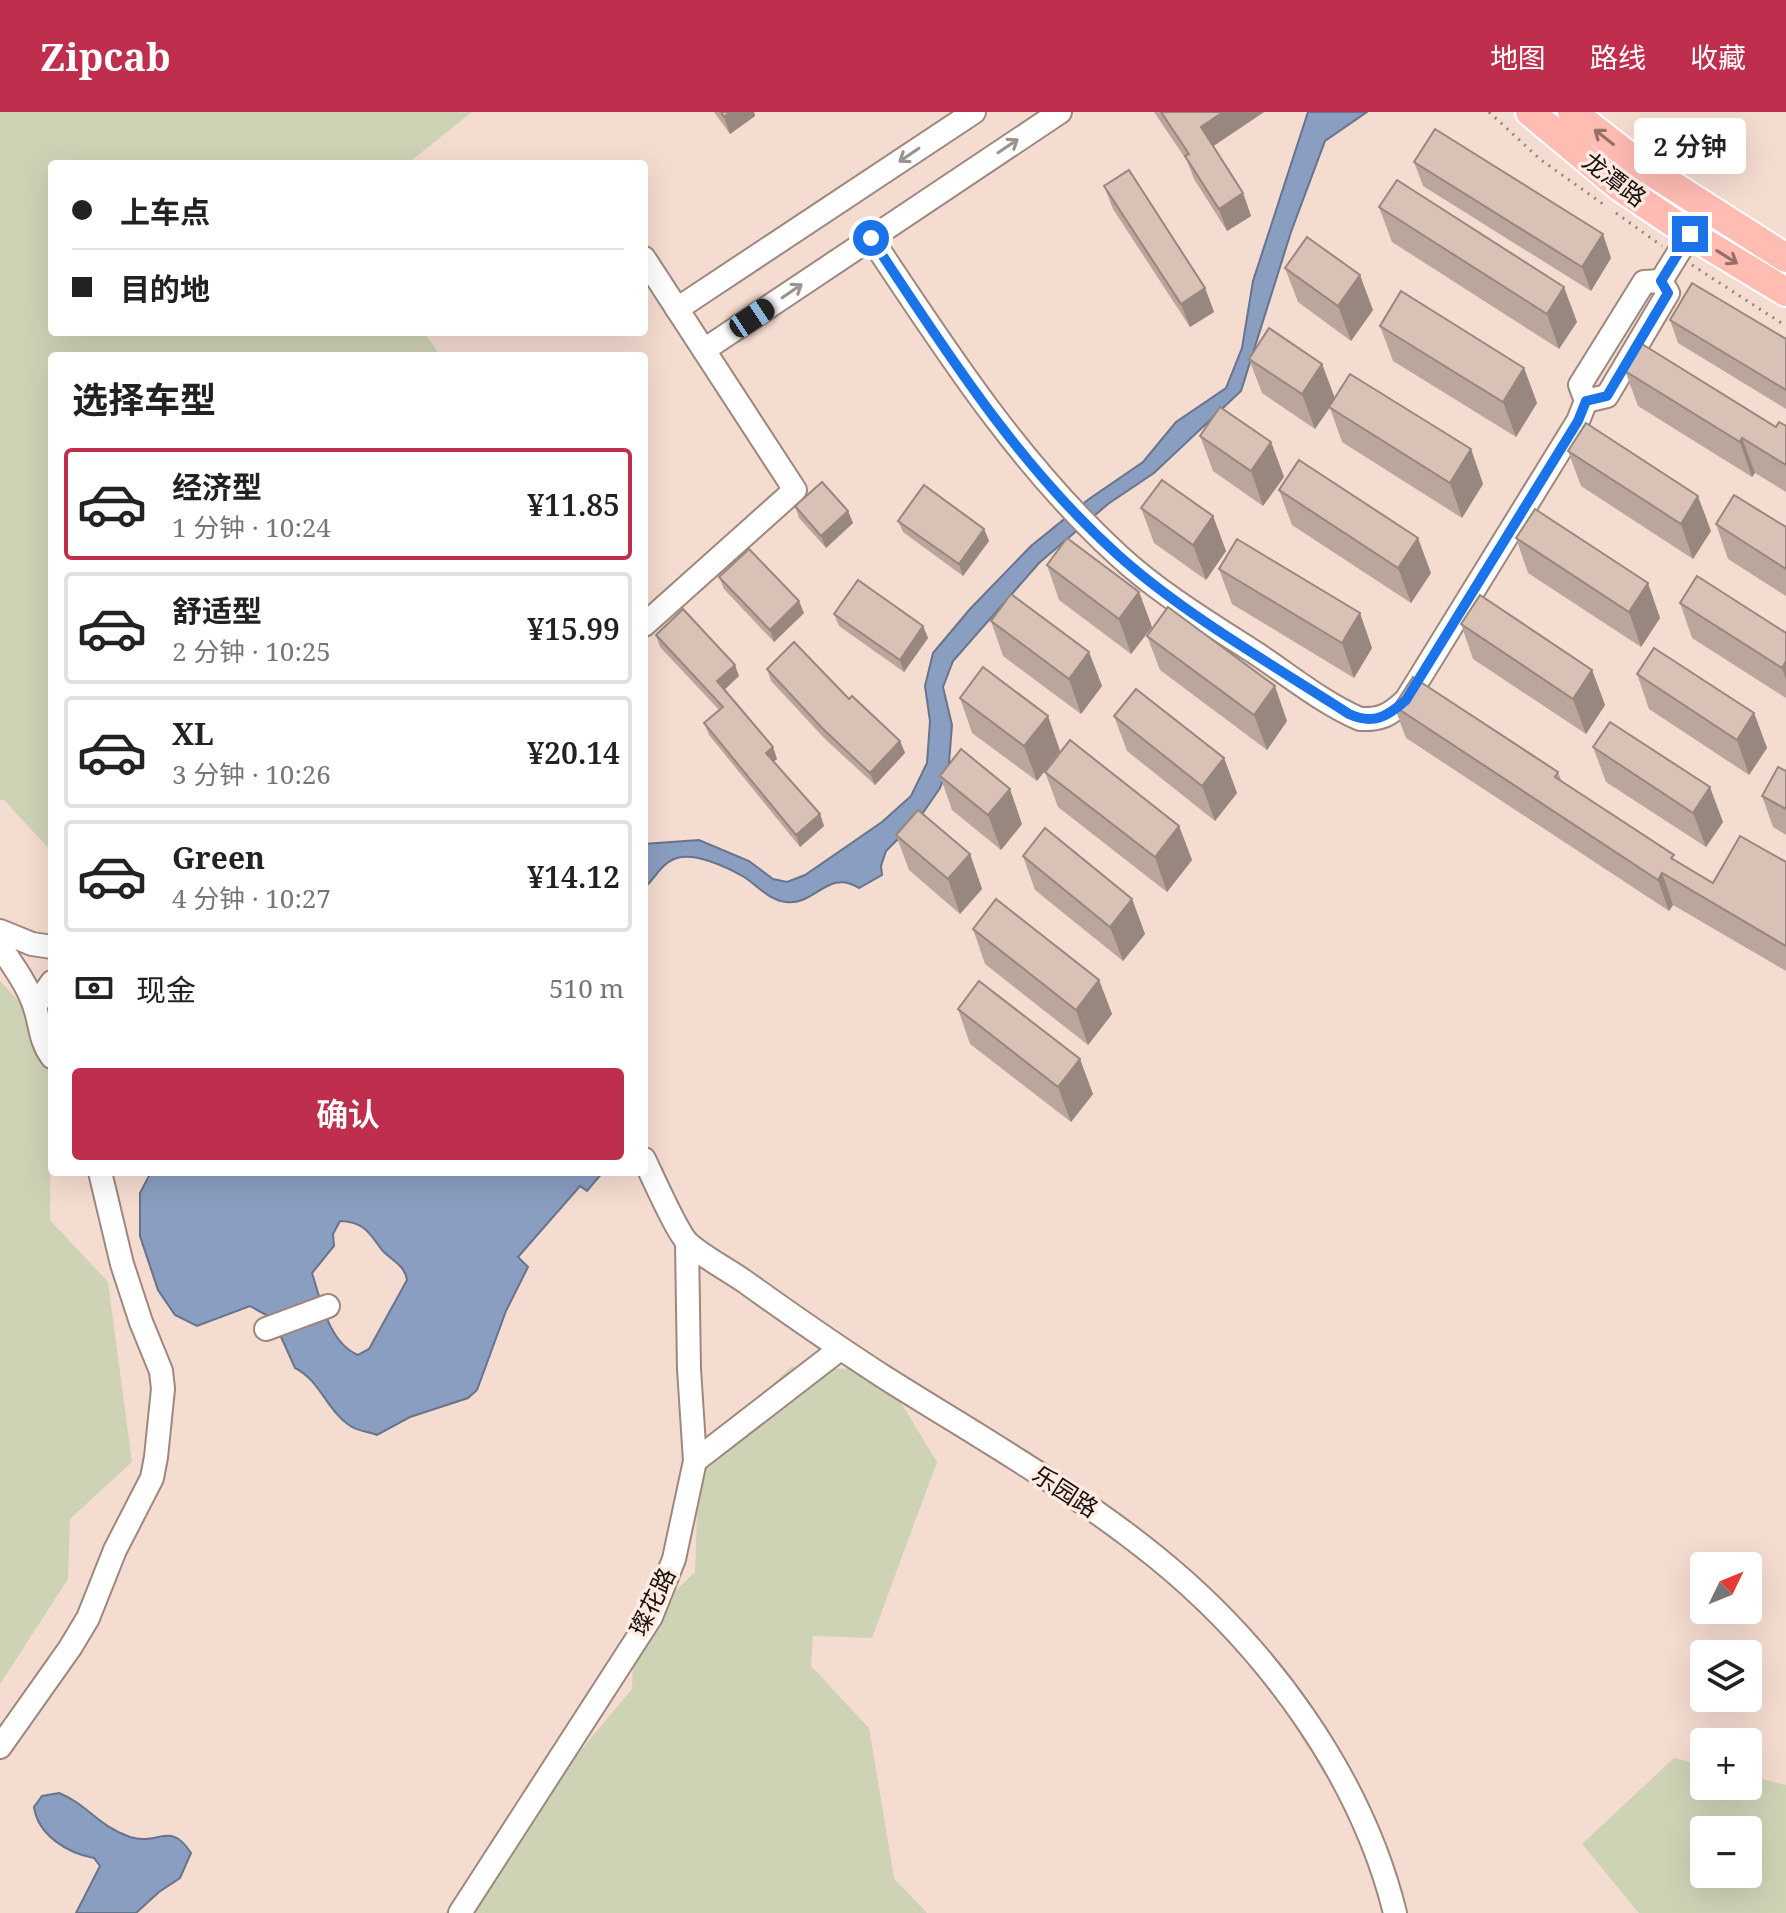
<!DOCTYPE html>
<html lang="zh">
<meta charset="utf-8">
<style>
body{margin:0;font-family:"Noto Serif","Noto Sans SC",serif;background:#f6f6f6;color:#222;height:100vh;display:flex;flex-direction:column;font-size:30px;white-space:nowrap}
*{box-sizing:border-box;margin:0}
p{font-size:26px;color:#767676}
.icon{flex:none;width:44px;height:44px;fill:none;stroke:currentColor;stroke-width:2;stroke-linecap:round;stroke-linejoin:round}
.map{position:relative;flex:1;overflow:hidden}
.panel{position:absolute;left:48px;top:240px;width:600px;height:824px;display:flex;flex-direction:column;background:#fff;border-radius:8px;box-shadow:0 8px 32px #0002}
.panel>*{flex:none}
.guide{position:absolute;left:48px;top:48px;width:600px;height:176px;border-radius:8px;box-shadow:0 8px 32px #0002;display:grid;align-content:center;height:176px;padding:0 24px;background:#fff}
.needle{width:52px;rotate:47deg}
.fabs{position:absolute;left:1690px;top:1440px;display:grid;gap:16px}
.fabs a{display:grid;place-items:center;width:72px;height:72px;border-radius:8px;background:#fff;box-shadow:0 8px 32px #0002;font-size:40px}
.end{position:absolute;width:36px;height:36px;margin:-18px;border:10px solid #1a73e8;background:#fff;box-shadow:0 0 0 4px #fff}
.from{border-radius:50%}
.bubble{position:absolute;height:56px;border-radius:8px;background:#fff;box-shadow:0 8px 32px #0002;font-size:26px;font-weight:600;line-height:56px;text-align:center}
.car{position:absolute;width:24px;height:48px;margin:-24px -12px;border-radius:10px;box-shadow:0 0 6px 2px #0007;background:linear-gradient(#222 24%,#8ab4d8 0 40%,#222 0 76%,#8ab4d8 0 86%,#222 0)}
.guide b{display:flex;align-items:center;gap:28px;height:76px;font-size:30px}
.guide b+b{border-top:2px solid #e0e0e0}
.guide i{width:20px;height:20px;background:#222}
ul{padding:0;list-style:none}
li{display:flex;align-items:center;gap:24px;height:112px;margin:0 16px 12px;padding:0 8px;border:4px solid #e0e0e0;border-radius:8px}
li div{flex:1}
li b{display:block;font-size:30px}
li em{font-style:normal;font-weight:600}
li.on{border-color:#bf2f4d}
li>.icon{width:72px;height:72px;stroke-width:1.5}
h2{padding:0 24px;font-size:36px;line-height:96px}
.pay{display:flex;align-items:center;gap:20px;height:88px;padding:0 24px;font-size:30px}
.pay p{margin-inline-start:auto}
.cta{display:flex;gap:16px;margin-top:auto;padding:16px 24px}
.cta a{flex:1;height:92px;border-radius:8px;background:#bf2f4d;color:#fff;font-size:32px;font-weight:600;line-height:92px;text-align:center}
header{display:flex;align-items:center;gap:48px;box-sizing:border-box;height:112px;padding:0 40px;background:#bf2f4d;color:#fff}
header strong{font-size:38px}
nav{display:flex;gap:44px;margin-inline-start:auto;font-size:28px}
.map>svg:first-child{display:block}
.green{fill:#cfd3b6;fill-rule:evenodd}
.water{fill:#8a9ec1;stroke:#68748b;stroke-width:2;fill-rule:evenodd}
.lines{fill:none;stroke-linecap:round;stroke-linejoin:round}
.minor-casing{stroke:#9e887d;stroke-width:26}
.major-casing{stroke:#fff;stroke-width:32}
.path{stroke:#95837a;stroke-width:3;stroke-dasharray:2 6;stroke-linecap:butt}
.minor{stroke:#fff;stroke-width:22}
.major{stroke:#febcb2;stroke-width:28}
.wall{fill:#bba69c}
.shaded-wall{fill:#98877f}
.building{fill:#d9c1b5;stroke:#98877f;stroke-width:2}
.oneway{stroke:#976f68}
.oneway2{stroke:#989492}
.route{stroke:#1a73e8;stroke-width:10}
.labels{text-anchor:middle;stroke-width:7;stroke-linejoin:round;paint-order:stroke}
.street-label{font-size:24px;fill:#19110d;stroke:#ffebe1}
</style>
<header>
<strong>Zipcab</strong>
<nav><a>地图</a><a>路线</a><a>收藏</a></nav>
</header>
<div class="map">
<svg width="1786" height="1801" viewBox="0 0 1786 1801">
<rect width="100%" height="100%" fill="#f5dcd0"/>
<g class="green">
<path d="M0,0H472L407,52H52V220H424L440,243L52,244V740L4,688H0Z"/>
<path d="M0,869L52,925L50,1108L108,1170L132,1350L70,1407L68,1467L0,1572Z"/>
<path d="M791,1255L881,1258L937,1350L872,1526L813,1524L811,1554L869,1616L894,1766L927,1801H445L632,1577L634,1518L695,1460L699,1341Z"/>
<path d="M1674,1646L1704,1653V1674H1748V1664L1786,1673V1801H1639L1582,1732ZM1704,1718H1748V1762H1704Z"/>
</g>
<g class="water">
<path d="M1308,0H1367L1325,29L1291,120L1241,279L1154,361L1108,392L1039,451L953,549L943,575L952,613L949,651L940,676L920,705L886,739L881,754L882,763L859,776C828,756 815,794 786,790C769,788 758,774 744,765C727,755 693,739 674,747C660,753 655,767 644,776V732L699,728L749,749L773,767L787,770L805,763L882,710L911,684L927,651L930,609L925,574L933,541L970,497L1031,434L1089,387L1143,350L1176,310L1226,276L1242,236L1253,169Z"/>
<path d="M151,1060H603L587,1079L580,1074L518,1145L528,1155L506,1199L477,1278L468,1286L410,1305L377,1323C369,1320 359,1319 352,1315C328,1301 320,1268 295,1256L273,1207L250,1194L197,1214L175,1203L158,1178L140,1124V1081ZM340,1109C365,1110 369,1121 382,1138C391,1148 405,1153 407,1168L369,1237L358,1243C329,1231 321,1189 312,1161L334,1134L333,1122Z"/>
<path d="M59,1681C87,1692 98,1714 130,1725C159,1734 170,1708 191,1741L180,1766L159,1780L136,1801H76L100,1754L94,1746C67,1741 38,1723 34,1695L42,1684Z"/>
</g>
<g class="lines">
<g class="minor-casing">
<g id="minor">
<path d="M871,126C946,239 1018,351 1118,443C1159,481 1209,511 1257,542C1290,564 1323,591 1360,607C1381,608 1390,603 1406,588L1578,309L1586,289"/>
<path d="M644,146L795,378L644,513"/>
<path d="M1661,169L1668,181L1607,284L1586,289L1580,273L1644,170Z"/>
<path d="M1661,169L1690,122"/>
<path d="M677,197L974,0"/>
<path d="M704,238L1060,0"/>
<path d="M0,819L32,832L52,835"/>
<path d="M0,834C12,852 29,875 35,896C41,914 40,929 52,945"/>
<path d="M35,894L52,870"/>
<path d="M644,1047C652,1063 678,1123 689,1132C705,1146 727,1157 744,1169C790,1202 836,1234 884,1265C976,1323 1072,1377 1156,1445C1266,1534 1361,1663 1395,1801"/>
<path d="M266,1217L328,1194"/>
<path d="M695,1349L840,1237"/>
<path d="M0,1635L70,1536L88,1506L115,1438L152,1366L156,1345L163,1277L161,1259L141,1210L122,1152L100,1060"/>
<path d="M460,1801L651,1505L674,1447L695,1349L689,1257L687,1131"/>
</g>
</g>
<g class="major-casing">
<g id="major">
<path d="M1530,0L1620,75L1690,122L1786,180"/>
<path d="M1572,0L1639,52L1786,146"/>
</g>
</g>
<g class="path">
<path d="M1489,0L1541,48L1603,92"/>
<path d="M1616,101L1662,134"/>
<path d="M1692,153L1786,214"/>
</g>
<use href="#minor" class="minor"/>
<use href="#major" class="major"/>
</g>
<g class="wall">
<path d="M714,0H754L755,4L730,22Z"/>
<path d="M1154,0H1264L1213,34L1243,81L1251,104L1227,119L1194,67L1187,49Z"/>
<path d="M1414,50L1611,146L1591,179L1423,74Z"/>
<path d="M1104,74L1205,176L1214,200L1190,215L1113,97Z"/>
<path d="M1379,95L1577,210L1559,237L1392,130Z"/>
<path d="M1285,156L1373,198L1351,229L1298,190Z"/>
<path d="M1670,208L1786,227V297L1678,231Z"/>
<path d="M1380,214L1524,256L1537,291L1516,325L1393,249Z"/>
<path d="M1249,247L1322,252L1335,286L1471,337L1483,372L1462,406L1342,330L1330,296L1315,317L1262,281Z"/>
<path d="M1625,259L1776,315L1786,314V380L1755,361L1752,365L1638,294Z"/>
<path d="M1200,324L1271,330L1284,365L1263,394L1213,359Z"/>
<path d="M1568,339L1711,419L1693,447L1581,374Z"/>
<path d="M1279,378L1431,461L1411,491L1292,413Z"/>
<path d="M795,394L848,399L853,411L826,436L799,406Z"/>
<path d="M1141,396L1213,404L1226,439L1206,468L1154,431Z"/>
<path d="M898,409L984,417L989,429L963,464L903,420Z"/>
<path d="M1716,412L1786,415V484L1728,447Z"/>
<path d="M1516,426L1660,506L1641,535L1528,461Z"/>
<path d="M1047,453L1139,480L1152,515L1131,542L1059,488Z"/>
<path d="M1219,457L1372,536L1354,566L1232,492Z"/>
<path d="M719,465L804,501L774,530L724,477Z"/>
<path d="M1680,491L1786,521V586L1692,526Z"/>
<path d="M834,502L923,514L928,526L904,560L839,514Z"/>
<path d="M991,509L1089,540L1102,574L1081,602L1003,544Z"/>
<path d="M1461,512L1592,558L1605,593L1586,622L1473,547Z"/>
<path d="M656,523L739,564L724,578L773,635L777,647L773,650L820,702L824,714L800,735L709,623L704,611L720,599L660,535Z"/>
<path d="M1147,524L1287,609L1267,638L1160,558Z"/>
<path d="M767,557L849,587L900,629L905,641L875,673L826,628L771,569Z"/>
<path d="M1637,562L1754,601L1767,636L1749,663L1649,597Z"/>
<path d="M960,586L1048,604L1060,639L1037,669L972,621Z"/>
<path d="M1394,594L1558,660L1562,670L1676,749L1713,771L1786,750V859L1673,793L1669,799L1406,626Z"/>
<path d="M1114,604L1224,646L1237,681L1215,709L1127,639Z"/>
<path d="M1593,635L1723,710L1706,735L1606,670Z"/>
<path d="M1786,659V723L1773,715L1762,684Z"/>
<path d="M1045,660L1179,714L1192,748L1167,780L1058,695Z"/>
<path d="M940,664L1022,712L1001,738L952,698Z"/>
<path d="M896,723L970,742L982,777L960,802L909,758Z"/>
<path d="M1023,744L1132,787L1145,822L1123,849L1035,778Z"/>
<path d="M973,817L1099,868L1112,902L1088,933L985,852Z"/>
<path d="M958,897L1093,982L1071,1010L970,932Z"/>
</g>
<g class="shaded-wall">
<path d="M730,0H754L755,4L730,22L724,5Z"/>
<path d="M1223,0H1264L1209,37L1201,15Z"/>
<path d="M1243,81L1251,104L1227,119L1219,97Z"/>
<path d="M1603,122L1611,146L1591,179L1582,155Z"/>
<path d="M1360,163L1373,198L1351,229L1338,194Z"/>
<path d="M1564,175L1577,210L1559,237L1547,202Z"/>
<path d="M1205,176L1214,200L1190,215L1181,192Z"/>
<path d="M1322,252L1335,287L1315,317L1302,282Z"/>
<path d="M1524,256L1537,291L1516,325L1503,290Z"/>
<path d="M1742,326L1755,361L1752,365L1740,330Z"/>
<path d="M1271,330L1284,365L1263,394L1251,359Z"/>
<path d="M1471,337L1483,372L1462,406L1450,371Z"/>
<path d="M1698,384L1711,419L1693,447L1681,412Z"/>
<path d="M848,399L853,411L826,436L821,424Z"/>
<path d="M1213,404L1226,439L1206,468L1193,433Z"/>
<path d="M984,417L989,429L963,464L959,452Z"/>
<path d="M1418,426L1431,461L1411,491L1398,456Z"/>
<path d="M1648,471L1660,506L1641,535L1629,500Z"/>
<path d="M1139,480L1152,515L1131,542L1119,507Z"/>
<path d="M799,489L804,501L774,530L770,518Z"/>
<path d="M1360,501L1372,536L1354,566L1342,531Z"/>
<path d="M923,514L928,526L904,560L900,548Z"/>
<path d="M1089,540L1102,574L1081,602L1069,567Z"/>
<path d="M1786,549V568L1782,556Z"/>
<path d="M735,553L739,564L721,581L717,569Z"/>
<path d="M1592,558L1605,593L1586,622L1573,587Z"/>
<path d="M1275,574L1287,609L1267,638L1254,603Z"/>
<path d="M1754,601L1767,636L1749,663L1737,628Z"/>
<path d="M1048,604L1060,639L1037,669L1024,634Z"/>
<path d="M900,629L905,641L875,673L870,661Z"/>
<path d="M773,635L777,647L770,653L766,641Z"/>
<path d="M1224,646L1237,681L1215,709L1202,674Z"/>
<path d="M1710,675L1723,710L1706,735L1693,701Z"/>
<path d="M1010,677L1022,712L1001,738L988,703Z"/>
<path d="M820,702L824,714L800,735L796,723Z"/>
<path d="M1179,714L1192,748L1167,780L1155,745Z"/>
<path d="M970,742L982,777L960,802L948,767Z"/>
<path d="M1662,761L1673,793L1669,799L1658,768Z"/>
<path d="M1132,787L1145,822L1123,849L1110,815Z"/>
<path d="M1099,868L1112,902L1088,933L1076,898Z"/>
<path d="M1080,947L1093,982L1071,1010L1058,975Z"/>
</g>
<g class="building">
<path d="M721,0H730L724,5Z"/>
<path d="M1161,0H1223L1201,15L1243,81L1219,97L1185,44L1189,42Z"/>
<path d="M1435,17L1603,122L1582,155L1414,50Z"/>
<path d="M1129,58L1205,176L1181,192L1104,74Z"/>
<path d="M1397,68L1564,175L1547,202L1379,95Z"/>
<path d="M1307,125L1360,163L1338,194L1285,156Z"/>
<path d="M1692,171L1786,227V278L1670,208Z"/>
<path d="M1401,179L1524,256L1503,290L1380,214Z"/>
<path d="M1269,216L1322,252L1302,282L1249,247Z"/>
<path d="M1642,232L1776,315L1779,310L1786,314V353L1742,326L1740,330L1625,259Z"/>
<path d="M1350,262L1471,337L1450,371L1329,295Z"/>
<path d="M1220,295L1271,330L1251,359L1200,324Z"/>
<path d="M1586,311L1698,384L1681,412L1568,339Z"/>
<path d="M1299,348L1418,426L1398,456L1279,378Z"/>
<path d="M1162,368L1213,404L1193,433L1141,396Z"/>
<path d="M822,370L848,399L821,424L795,394Z"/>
<path d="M924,373L984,417L959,452L898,409Z"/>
<path d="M1734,383L1786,415V457L1716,412Z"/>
<path d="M1535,397L1648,471L1629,500L1516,426Z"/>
<path d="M1067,426L1139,480L1119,507L1047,453Z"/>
<path d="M1237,427L1360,501L1342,531L1219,457Z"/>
<path d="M749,437L799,489L770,518L719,465Z"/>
<path d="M1697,464L1786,521V549L1782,556L1680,491Z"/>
<path d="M858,468L923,514L900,548L834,502Z"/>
<path d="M1011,482L1089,540L1069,567L991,509Z"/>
<path d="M1480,483L1592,558L1573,587L1461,512Z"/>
<path d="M1168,495L1275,574L1254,603L1147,524Z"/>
<path d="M683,497L735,553L717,569L773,635L766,641L820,702L796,723L704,611L723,595L656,523Z"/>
<path d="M794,530L849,587L852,584L900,629L870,661L822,616L767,557Z"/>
<path d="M1654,536L1754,601L1737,628L1637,562Z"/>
<path d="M983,555L1048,604L1024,634L960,586Z"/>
<path d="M1413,565L1558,660L1555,665L1674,743L1671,746L1713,771L1740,724L1786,750V834L1662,761L1658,768L1394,594Z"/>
<path d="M1136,577L1224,646L1202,674L1114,604Z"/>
<path d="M1610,610L1710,675L1693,701L1593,635Z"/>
<path d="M1070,628L1179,714L1155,745L1045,660Z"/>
<path d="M961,637L1010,677L988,703L940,664Z"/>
<path d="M1778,655L1786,659V697L1762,684Z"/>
<path d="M918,698L970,742L948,767L896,723Z"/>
<path d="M1045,716L1132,787L1110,815L1023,744Z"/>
<path d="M996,787L1099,868L1076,898L973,817Z"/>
<path d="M979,869L1080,947L1058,975L958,897Z"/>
</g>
<defs><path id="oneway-shaft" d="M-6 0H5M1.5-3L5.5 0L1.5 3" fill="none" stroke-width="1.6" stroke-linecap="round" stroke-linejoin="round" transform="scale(2)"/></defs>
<g class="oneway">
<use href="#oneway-shaft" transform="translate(1604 25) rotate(-142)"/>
<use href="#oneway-shaft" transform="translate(1727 145) rotate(32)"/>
</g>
<g class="oneway2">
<use href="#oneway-shaft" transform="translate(1008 34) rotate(-34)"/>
<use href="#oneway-shaft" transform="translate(909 43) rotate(146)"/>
<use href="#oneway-shaft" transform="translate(792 179) rotate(-34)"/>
</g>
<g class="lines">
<path class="route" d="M871,126C945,238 1017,352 1118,443C1185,503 1273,553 1349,602C1373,613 1387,605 1406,588L1578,309L1586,289L1607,284L1668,181L1661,169L1690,122"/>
</g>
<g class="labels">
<g class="street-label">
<text transform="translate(1614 68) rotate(37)" y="8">龙潭路</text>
<text transform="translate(1065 1380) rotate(33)" y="8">乐园路</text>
<text transform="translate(653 1490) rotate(-64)" y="8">璨花路</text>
</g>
</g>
</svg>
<div class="fabs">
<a><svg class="needle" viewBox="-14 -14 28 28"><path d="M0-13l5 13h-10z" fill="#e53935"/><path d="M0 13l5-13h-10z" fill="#767676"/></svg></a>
<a><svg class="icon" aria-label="layers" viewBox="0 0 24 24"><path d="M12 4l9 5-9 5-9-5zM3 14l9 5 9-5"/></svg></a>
<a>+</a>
<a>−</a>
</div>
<i class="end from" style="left:871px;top:126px"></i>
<i class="end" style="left:1690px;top:122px"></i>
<div class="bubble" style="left:1634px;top:6px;width:112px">2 分钟</div>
<i class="car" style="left:752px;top:206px;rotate:56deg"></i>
<div class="guide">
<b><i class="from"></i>上车点</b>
<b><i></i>目的地</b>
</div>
<section class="panel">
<h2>选择车型</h2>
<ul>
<li class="on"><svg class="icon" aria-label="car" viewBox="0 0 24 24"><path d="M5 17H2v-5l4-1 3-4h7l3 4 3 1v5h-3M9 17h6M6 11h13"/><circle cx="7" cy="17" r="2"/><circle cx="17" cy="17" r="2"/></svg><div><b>经济型</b><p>1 分钟 · 10:24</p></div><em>¥11.85</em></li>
<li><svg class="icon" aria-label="car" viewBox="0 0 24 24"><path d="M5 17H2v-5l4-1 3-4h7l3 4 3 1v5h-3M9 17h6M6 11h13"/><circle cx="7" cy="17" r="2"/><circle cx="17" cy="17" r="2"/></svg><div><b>舒适型</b><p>2 分钟 · 10:25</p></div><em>¥15.99</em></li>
<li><svg class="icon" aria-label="car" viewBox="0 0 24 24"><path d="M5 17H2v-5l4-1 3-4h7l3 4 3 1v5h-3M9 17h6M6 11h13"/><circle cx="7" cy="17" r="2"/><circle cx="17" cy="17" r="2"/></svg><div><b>XL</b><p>3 分钟 · 10:26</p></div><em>¥20.14</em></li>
<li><svg class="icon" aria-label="car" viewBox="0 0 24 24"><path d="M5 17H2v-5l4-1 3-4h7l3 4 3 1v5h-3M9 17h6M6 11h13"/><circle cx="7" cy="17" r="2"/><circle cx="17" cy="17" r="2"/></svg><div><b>Green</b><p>4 分钟 · 10:27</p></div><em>¥14.12</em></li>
</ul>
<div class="pay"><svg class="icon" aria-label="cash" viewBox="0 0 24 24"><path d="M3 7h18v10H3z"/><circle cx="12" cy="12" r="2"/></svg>现金<p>510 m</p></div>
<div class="cta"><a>确认</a></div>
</section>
</div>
